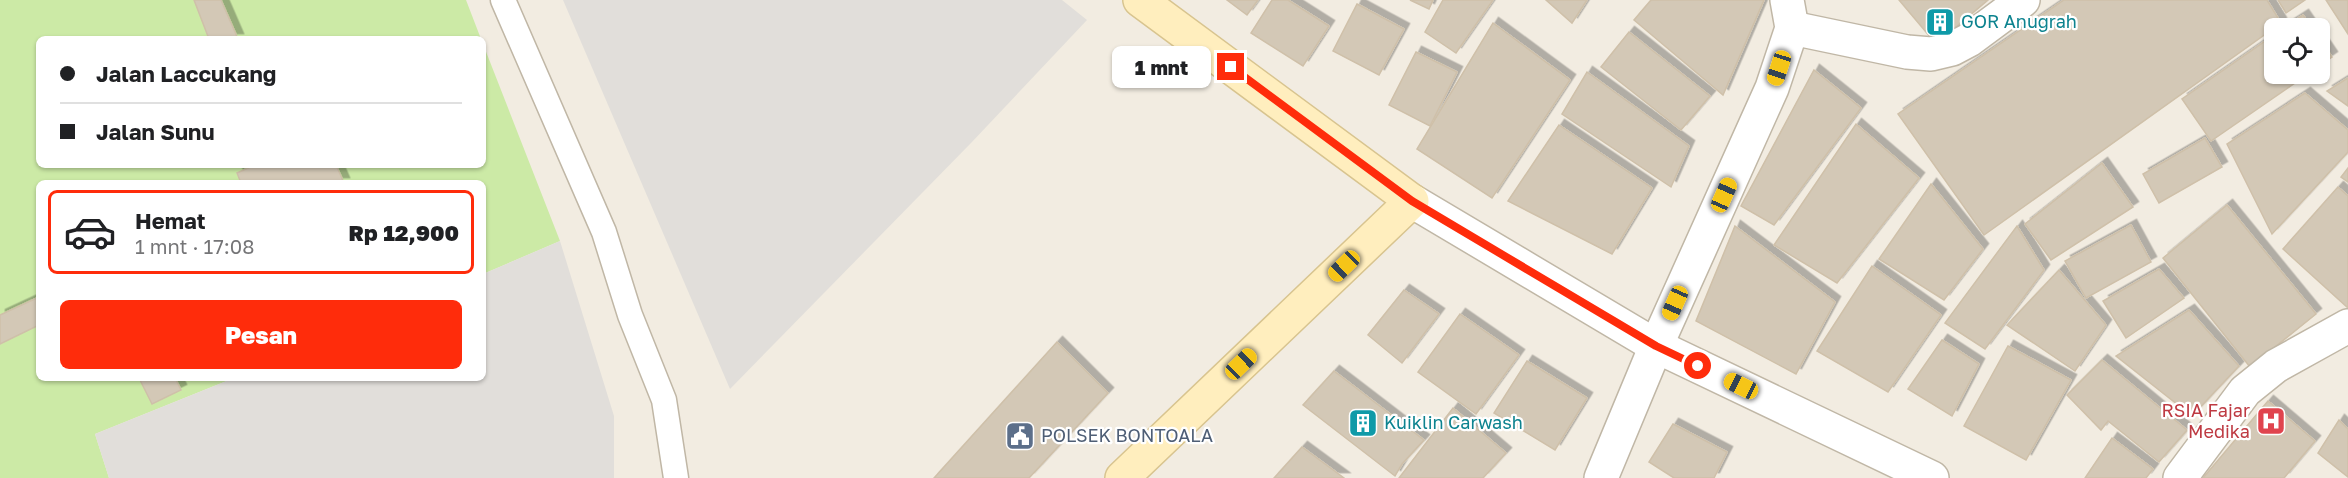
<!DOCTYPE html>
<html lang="id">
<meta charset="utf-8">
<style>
body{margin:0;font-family:"Golos Text",sans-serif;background:#f6f6f6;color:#202124;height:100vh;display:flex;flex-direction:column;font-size:22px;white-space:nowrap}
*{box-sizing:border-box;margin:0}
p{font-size:20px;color:#757577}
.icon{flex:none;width:33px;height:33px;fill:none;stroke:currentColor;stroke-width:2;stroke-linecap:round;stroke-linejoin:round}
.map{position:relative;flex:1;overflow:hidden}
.sheet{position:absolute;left:36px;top:180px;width:450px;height:201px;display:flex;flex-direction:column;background:#fff;border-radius:9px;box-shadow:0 2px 4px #0004}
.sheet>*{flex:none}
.guide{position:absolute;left:36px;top:36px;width:450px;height:132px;border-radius:9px;box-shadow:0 2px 4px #0004;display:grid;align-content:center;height:132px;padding:0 24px;background:#fff}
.fabs{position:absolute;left:2264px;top:18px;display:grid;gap:12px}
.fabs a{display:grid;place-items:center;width:66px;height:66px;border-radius:9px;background:#fff;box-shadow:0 2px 4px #0004;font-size:30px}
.end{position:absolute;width:27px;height:27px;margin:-14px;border:8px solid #ff2c0b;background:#fff;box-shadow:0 0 0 3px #fff}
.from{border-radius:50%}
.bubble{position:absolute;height:42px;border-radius:9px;background:#fff;box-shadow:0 2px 4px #0004;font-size:20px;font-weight:800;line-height:42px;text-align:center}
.car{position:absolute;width:18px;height:36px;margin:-18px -9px;border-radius:8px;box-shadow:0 0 4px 2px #0007;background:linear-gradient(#f5c518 24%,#345 0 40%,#f5c518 0 76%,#345 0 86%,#f5c518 0)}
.guide b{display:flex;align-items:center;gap:21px;height:57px;font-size:22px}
.guide b+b{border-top:2px solid #e0e0e0}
.guide i{width:15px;height:15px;background:#202124}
ul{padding:10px 0 0;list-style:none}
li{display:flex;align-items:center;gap:18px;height:84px;margin:0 12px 9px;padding:0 12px;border:3px solid transparent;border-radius:9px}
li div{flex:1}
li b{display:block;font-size:22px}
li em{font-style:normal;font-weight:800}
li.selected{border-color:#ff2c0b}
li>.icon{width:54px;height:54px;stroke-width:1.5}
.cta{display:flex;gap:12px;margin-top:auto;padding:12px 24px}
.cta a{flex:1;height:69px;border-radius:9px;background:#ff2c0b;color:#fff;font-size:24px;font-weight:800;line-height:69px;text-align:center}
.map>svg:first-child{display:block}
.green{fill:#cceaa6}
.parking{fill:#e1deda}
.building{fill:#d3c8b6;stroke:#cfc0a9;stroke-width:1.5;filter:url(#shadow)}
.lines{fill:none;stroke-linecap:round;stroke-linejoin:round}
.lane-casing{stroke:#c0b7a6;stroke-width:27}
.street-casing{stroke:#c0b7a6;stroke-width:36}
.secondary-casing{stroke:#d8c48f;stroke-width:36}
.lane{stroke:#fff;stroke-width:24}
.street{stroke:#fff;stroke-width:33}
.secondary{stroke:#ffeebe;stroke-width:33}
.route{stroke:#ff2c0b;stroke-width:8}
.labels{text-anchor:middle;stroke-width:4.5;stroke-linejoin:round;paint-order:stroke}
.culture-label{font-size:18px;fill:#0d838f;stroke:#fff;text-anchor:start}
.health-label{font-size:18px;fill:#be3a42;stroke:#fff;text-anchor:end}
.service-label{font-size:18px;fill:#4e5e75;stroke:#fff;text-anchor:start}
</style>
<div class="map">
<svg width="2348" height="478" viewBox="0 0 2348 478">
<defs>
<filter id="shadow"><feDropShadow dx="5.5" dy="-5.5" stdDeviation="0" flood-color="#0004"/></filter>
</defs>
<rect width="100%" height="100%" fill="#f2ece1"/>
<path class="green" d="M0,0H466L481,39H39V165H483V44L560,241L483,274V183H39V378H234L95,434L109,478H0Z"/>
<g class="parking">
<path d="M563,0H1062L1087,20L971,143L730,389Z"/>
<path d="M560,241L614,416V478H109L95,434L234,378H483V274Z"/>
</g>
<g class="building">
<path d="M194,0H221L238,39H209Z"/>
<path d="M1227,0H1258L1247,15Z"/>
<path d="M1272,0H1288L1329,26L1303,66L1251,33Z"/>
<path d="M1410,0H1433L1429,9Z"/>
<path d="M1443,0H1493L1456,53L1425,32Z"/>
<path d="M1546,0H1587L1572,23Z"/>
<path d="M1651,0H1764L1723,95L1634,20Z"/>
<path d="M1899,0H1988L1936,44Z"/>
<path d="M2064,0H2267L2281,23L1984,235L1898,114Z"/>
<path d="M2278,0H2305L2286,13Z"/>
<path d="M2326,0H2348V34Z"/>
<path d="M1357,4L1404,29L1379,75L1333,51Z"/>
<path d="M2303,15L2312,28H2283Z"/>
<path d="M1493,23L1570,80L1492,198L1417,149Z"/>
<path d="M1629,32L1710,96L1681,130L1601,67Z"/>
<path d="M2274,35V74H2308L2211,141L2182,99Z"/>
<path d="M2319,38L2332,57L2319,66Z"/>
<path d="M1416,52L1457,72L1430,126L1389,105Z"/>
<path d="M1814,70L1861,108L1774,225L1741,206Z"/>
<path d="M1587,72L1689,146L1671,187L1562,114Z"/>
<path d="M2348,78V106L2327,91Z"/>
<path d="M2305,93L2348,130V152L2272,234L2227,144Z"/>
<path d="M1856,124L1919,178L1837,283L1774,245Z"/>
<path d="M1559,125L1652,188L1612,254L1508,201Z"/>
<path d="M2205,138L2222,167L2159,203L2143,174Z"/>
<path d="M2102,163L2133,207L2051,260L2025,224Z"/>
<path d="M255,165H336L344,183H241L237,173Z"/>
<path d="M2348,168V182L2341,177Z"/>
<path d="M1931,184L1983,249L1944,300L1879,259Z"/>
<path d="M2338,187L2348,196V308L2283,249Z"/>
<path d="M2227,205L2316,314L2250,367L2163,258Z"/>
<path d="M2131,225L2151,262L2086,298L2065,261Z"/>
<path d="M1735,226L1835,302L1796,374L1696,321Z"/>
<path d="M2017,226L2044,270L1985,349L1945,323Z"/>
<path d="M1872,266L1941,315L1888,392L1817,351Z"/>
<path d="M2159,269L2184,298L2126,338L2103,301Z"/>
<path d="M2059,270L2106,325L2075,371L2007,325Z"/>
<path d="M1404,290L1439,314L1402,363L1368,335Z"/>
<path d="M39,297V325L0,344V315Z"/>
<path d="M2189,310L2239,366L2192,416L2116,356Z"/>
<path d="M1460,314L1519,355L1476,414L1418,372Z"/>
<path d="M1942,340L1979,364L1952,416L1908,389Z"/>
<path d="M1057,342L1108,393L1029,478H934Z"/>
<path d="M2008,346L2071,380L2026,460L1964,426Z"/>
<path d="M2102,360L2187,430L2159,462L2108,421L2101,430L2067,395Z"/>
<path d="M1527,361L1587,398L1555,450L1494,413Z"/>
<path d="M1334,371L1424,440L1402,464L1395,476L1303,405Z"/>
<path d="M139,378H175L181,390L152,404Z"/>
<path d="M2268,401L2315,441L2284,478H2203Z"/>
<path d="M1453,408L1506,453L1483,478H1399Z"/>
<path d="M2339,420L2348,429V477L2318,453Z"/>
<path d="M1673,424L1727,452L1714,478H1674L1649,462Z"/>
<path d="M2112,438L2153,469L2146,478H2085Z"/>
<path d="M1302,447L1344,478H1274Z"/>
</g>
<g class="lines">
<g class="lane-casing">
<path id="lane" d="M503,0L604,232L630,315L664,400L676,478"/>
</g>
<g class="street-casing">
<g id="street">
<path d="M1792,28L1907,52L1931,54L1952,49L1969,40L2023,0"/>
<path d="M1412,201L1656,346L1932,478"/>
<path d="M1601,478L1656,346L1772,88L1792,28L1787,0"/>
<path d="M2180,478L2245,391L2276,366L2348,326"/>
</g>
</g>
<g class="secondary-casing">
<path id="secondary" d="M1122,478L1412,201L1140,0"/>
</g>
<use href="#lane" class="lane"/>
<use href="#street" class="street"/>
<use href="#secondary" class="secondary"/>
</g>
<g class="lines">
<path class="route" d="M1231,67L1412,201L1656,346L1698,366"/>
</g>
<defs>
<g id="building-square" transform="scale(1.5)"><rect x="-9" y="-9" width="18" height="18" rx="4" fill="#0f9aa8" stroke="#fff"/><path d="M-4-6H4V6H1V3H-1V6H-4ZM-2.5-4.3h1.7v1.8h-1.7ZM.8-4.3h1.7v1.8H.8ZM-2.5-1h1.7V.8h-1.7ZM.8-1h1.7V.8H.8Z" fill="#fff"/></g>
<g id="hospital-square" transform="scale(1.5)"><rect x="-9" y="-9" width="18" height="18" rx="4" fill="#e0444e" stroke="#fff"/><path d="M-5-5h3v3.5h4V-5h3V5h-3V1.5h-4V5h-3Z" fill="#fff"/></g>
<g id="civic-square" transform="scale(1.5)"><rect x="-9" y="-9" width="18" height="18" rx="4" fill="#5c6f8a" stroke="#fff"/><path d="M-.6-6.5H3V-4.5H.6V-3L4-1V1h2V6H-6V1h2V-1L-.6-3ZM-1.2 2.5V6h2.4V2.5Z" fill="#fff"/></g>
</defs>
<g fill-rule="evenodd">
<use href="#building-square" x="1940" y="22"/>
<use href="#hospital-square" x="2271" y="421"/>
<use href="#building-square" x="1363" y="423"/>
<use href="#civic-square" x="1020" y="436"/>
</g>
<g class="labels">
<g class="culture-label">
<text x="1961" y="28">GOR Anugrah</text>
<text x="1384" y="429">Kuiklin Carwash</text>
</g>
<g class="health-label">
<text x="2250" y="417">RSIA Fajar<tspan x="2250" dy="21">Medika</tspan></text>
</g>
<g class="service-label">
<text x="1041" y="442">POLSEK BONTOALA</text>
</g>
</g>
</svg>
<div class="fabs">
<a><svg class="icon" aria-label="locate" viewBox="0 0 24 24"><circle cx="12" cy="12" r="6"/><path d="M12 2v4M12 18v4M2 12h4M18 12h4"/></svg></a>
</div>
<i class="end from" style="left:1698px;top:366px"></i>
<i class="end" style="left:1231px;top:67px"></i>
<div class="bubble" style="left:1112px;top:46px;width:99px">1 mnt</div>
<i class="car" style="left:1779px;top:68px;rotate:198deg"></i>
<i class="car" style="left:1724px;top:195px;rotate:24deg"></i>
<i class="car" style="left:1344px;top:266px;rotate:226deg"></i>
<i class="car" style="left:1675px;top:303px;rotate:204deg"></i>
<i class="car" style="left:1241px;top:364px;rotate:46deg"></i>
<i class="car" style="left:1741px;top:386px;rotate:296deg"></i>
<div class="guide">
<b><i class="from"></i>Jalan Laccukang</b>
<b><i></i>Jalan Sunu</b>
</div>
<section class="sheet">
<ul>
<li class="selected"><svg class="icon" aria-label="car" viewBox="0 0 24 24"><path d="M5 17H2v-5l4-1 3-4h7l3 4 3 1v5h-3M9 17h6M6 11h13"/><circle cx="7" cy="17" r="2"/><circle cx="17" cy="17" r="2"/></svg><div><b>Hemat</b><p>1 mnt · 17:08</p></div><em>Rp 12,900</em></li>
</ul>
<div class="cta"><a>Pesan</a></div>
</section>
</div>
